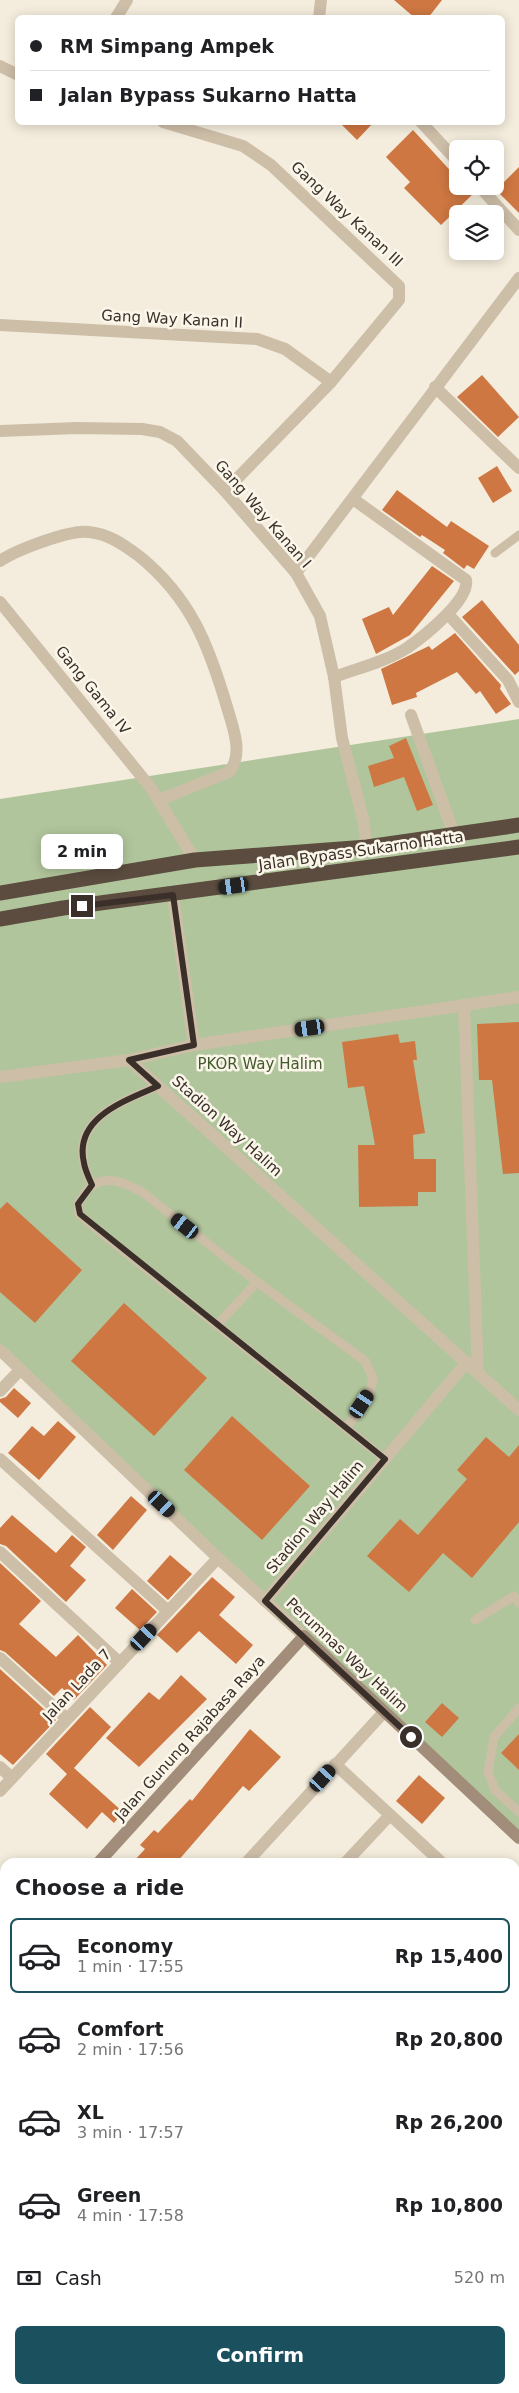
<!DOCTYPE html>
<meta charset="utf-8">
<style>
body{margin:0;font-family:"DejaVu Sans",sans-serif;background:#f2f2f2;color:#202124;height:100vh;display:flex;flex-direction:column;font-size:19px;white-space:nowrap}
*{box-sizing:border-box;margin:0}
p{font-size:16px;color:#757577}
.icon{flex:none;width:28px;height:28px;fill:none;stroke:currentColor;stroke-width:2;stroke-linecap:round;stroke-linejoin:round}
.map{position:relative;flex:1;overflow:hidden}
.sheet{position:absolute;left:0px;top:1858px;width:520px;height:536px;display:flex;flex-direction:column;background:#fff;border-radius:15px 15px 0 0;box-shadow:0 2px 12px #0003}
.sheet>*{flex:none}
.banner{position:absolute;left:15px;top:15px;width:490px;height:110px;border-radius:8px;box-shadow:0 2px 12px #0003;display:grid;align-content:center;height:110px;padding:0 15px;background:#fff}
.tools{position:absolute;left:449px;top:140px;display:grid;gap:10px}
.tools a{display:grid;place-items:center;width:55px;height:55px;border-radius:8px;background:#fff;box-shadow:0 2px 12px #0003;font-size:25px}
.end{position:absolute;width:22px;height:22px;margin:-11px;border:6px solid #3a3029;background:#fff;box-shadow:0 0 0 2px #fff}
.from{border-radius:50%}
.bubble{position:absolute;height:35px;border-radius:8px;background:#fff;box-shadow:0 2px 12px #0003;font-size:16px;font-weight:800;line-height:35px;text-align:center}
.car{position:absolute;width:15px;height:30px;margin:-15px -8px;border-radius:6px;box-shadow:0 0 4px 1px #0007;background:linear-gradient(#222 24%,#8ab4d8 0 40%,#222 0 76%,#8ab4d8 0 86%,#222 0)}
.banner b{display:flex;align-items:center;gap:18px;height:48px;font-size:19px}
.banner b+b{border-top:1px solid #e0e0e0}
.banner i{width:12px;height:12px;background:#202124}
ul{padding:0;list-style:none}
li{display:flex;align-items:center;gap:15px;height:75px;margin:0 10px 8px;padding:0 5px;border:2px solid transparent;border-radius:8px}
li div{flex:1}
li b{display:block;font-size:19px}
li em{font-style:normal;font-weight:800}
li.current{border-color:#1b515e}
li>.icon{width:45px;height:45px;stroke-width:1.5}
h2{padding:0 15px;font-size:22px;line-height:60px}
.pay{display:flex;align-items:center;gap:12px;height:55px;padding:0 15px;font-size:19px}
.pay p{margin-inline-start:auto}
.button{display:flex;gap:10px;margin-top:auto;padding:10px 15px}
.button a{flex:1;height:58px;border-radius:8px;background:#1b515e;color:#fff;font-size:20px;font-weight:800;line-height:58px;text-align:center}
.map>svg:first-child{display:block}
.park{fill:#b1c59c}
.building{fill:#ce7742}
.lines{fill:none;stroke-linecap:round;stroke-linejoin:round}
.lane{stroke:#cdbea8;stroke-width:9}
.street{stroke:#cdbea8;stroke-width:12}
.secondary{stroke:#a18d79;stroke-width:12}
.highway{stroke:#5b4c3f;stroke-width:15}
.route{stroke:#3a3029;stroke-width:6}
.labels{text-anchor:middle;stroke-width:5;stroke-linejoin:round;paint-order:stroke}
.street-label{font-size:15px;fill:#3a3029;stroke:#fbf6ea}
.park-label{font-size:15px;fill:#425a2b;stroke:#fbf6ea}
</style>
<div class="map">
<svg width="519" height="2393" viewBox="0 0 519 2393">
<rect width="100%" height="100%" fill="#f4eddd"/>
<path class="park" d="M519,719V1839L0,1354V799Z"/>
<g class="building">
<path d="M394,0H442L428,18H415Z"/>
<path d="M339,122H374L357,140Z"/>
<path d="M413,130L458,179V186H465L473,194L441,225L404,188L410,182L386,157Z"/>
<path d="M519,167V213L496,190Z"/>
<path d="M482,375L519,417L498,437L457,397Z"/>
<path d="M497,466L512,491L493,503L478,478Z"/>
<path d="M397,490L447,527L451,521L489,546L474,569L467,565L464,569L443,553L445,550L422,535L420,537L382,510Z"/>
<path d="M432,566L454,581L410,635L376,654L362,619L389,607L393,615Z"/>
<path d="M482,600L519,645V671L515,675L462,617Z"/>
<path d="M455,633L501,685L500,689L511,704L496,714L480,691L476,694L457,672L416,693L417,697L392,705L381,669L429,646L432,650Z"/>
<path d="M406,738L433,805L417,811L404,777L374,787L368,766L394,758L389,746Z"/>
<path d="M519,1022V1173L503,1174L492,1080H479L477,1024Z"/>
<path d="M398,1034L400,1043L415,1041L417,1060H413L425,1133L413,1135L414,1159H436V1192H418V1206L359,1207L358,1145H375L364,1086L348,1088L342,1042Z"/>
<path d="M7,1202L82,1270L35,1323L0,1292V1209Z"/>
<path d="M124,1303L207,1378L154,1436L71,1361Z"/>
<path d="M14,1388L31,1403L18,1418L0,1402V1399L6,1397Z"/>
<path d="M232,1416L310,1486L262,1540L184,1470Z"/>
<path d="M58,1421L76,1437L39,1480L8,1453L32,1426L44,1436Z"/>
<path d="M486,1437L509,1457L519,1445V1522L472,1578L443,1553L409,1592L367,1556L400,1519L418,1535L467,1479L457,1470Z"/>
<path d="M131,1496L147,1510L113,1550L97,1535Z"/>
<path d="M12,1515L56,1553L72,1535L86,1547L70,1566L86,1580L66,1602L6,1546L0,1544V1528Z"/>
<path d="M170,1555L192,1574L168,1600L147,1581Z"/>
<path d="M0,1563L41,1601L19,1624L56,1657L78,1635L107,1665L74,1700L62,1688L54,1696L5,1652L0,1650Z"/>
<path d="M212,1577L235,1597L219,1615L253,1645L236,1664L199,1631L177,1653L157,1635Z"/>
<path d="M132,1589L157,1612L140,1630L115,1608Z"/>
<path d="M0,1669L56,1720L13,1765L0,1754Z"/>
<path d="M181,1675L207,1699L139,1767L106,1738L149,1692L159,1700Z"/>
<path d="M442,1703L459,1718L442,1737L425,1722Z"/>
<path d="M90,1707L111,1727L74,1768L123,1812L114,1823L102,1812L87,1829L49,1794L67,1774L46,1754Z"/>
<path d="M250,1729L281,1757L249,1791L243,1786L177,1862H133L145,1849L140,1845L154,1830L158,1833L190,1799L192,1801Z"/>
<path d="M519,1734V1770L501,1753Z"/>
<path d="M419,1775L445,1798L422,1824L396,1801Z"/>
</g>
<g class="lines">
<g class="lane">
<path d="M495,553L519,535"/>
<path d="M92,1185C89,1178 85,1170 84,1163C73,1117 127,1100 158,1086"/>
<path d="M217,1325L257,1282"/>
<path d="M347,1428L370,1393L373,1378L365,1361L257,1282L142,1192C127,1184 109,1175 93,1185C87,1188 82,1198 78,1204L79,1214L100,1232L385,1459"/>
<path d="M475,1620L514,1596L519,1603"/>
<path d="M519,1708L494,1737L488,1772L495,1790L519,1812"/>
</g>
<g class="street">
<path d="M116,18L127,0"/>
<path d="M319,18L321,0"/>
<path d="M0,66L18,75"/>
<path d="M163,122L243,146L271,165L399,286V300L331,382L225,491"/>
<path d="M421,122L458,162"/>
<path d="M479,186L519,230"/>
<path d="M0,325L257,339L285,349L331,382"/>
<path d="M435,387L519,468"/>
<path d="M0,431L77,428L142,429L160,432L177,441L225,491L296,573L320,616L334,677L342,738L363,819L367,847"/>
<path d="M0,561C16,550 71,529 89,532C109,534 124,545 139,556C191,598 209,646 227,707C233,728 244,754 229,772L159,800"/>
<path d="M296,573L519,278"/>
<path d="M0,602L151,788L195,860"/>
<path d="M448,614L508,680L519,702"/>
<path d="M334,677C358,668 385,662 407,648C423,637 470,600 466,580L353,499"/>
<path d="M411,715L454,834"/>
<path d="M173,895L194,1045"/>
<path d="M464,1005L478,1372"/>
<path d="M129,1060L519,1410"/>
<path d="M0,1077L129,1060L194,1045L519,997"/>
<path d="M0,1350L218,1558L304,1636"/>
<path d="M0,1391L20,1370"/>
<path d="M0,1459L168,1611"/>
<path d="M0,1552L120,1663"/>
<path d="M265,1601L467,1362"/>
<path d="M0,1658L67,1719"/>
<path d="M335,1764L441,1862"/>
<path d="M0,1767L12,1778"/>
<path d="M0,1791L218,1558"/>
<path d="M247,1862L384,1712"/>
<path d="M346,1862L390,1815"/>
<path d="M515,1912L519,1907"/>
<path d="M515,1931L519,1935"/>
<path d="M0,1992L5,1996"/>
<path d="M515,2051L519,2055"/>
<path d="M0,2130L5,2124"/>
<path d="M515,2241L519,2245"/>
<path d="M0,2243L5,2238"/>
<path d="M515,2338L519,2342"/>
<path d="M0,2344L5,2338"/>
<path d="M0,2354L5,2359"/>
<path d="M515,2370L519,2366"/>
<path d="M37,2389L42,2393"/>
<path d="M281,2389L285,2393"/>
<path d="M426,2389L431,2393"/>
<path d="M51,2393L55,2389"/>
<path d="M174,2393L178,2389"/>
<path d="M495,2393L498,2389"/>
</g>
<g class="secondary">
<path d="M99,1862L304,1636L519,1838"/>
<path d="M0,1973L5,1967"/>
</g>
<g class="highway">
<path d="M0,893L195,860L367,847L519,825"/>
<path d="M0,919L63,908L519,847"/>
</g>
</g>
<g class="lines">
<path class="route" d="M82,906L173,895L194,1045L129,1060L158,1086C127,1100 73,1117 84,1163C85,1170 89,1178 92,1185L78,1204L80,1214L385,1459L265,1601L411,1737"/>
</g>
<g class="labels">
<g class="street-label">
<text transform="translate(347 214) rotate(43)" y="5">Gang Way Kanan III</text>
<text transform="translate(172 319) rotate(3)" y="5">Gang Way Kanan II</text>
<text transform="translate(263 514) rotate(49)" y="5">Gang Way Kanan I</text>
<text transform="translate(93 690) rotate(51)" y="5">Gang Gama IV</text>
<text transform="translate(361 851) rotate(-8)" y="5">Jalan Bypass Sukarno Hatta</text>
<text transform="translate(227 1126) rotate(42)" y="5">Stadion Way Halim</text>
<text transform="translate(315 1517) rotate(-50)" y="5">Stadion Way Halim</text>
<text transform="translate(347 1655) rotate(43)" y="5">Perumnas Way Halim</text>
<text transform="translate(77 1685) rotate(-47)" y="5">Jalan Lada 7</text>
<text transform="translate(190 1738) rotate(-48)" y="5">Jalan Gunung Rajabasa Raya</text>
</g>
<g class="park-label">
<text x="260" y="1069">PKOR Way Halim</text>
</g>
</g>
</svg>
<div class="tools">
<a><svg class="icon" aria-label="locate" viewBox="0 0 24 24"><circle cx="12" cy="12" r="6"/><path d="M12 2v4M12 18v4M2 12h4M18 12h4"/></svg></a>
<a><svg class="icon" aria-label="layers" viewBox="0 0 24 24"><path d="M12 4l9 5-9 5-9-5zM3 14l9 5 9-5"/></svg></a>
</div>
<i class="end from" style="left:411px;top:1737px"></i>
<i class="end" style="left:82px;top:906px"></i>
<div class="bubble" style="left:41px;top:834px;width:82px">2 min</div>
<i class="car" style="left:234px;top:886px;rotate:262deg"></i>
<i class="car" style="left:310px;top:1028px;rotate:262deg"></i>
<i class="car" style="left:185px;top:1226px;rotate:308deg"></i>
<i class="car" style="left:362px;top:1404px;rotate:34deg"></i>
<i class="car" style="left:162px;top:1504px;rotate:133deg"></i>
<i class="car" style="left:144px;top:1637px;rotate:43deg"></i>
<i class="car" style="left:323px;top:1778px;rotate:42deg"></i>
<div class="banner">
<b><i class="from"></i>RM Simpang Ampek</b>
<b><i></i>Jalan Bypass Sukarno Hatta</b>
</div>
<section class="sheet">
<h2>Choose a ride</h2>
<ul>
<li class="current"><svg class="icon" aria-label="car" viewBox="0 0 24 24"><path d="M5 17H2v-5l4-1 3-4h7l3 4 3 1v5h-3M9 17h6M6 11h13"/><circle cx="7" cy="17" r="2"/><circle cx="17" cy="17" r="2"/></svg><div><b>Economy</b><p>1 min · 17:55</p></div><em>Rp 15,400</em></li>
<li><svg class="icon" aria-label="car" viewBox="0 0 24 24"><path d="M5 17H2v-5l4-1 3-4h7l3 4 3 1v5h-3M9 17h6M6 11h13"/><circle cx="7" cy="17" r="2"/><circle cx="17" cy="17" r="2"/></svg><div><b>Comfort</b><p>2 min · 17:56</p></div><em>Rp 20,800</em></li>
<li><svg class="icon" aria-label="car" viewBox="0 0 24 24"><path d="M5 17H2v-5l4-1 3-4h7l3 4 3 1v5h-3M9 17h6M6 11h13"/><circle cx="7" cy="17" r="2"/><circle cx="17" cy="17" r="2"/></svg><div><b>XL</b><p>3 min · 17:57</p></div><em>Rp 26,200</em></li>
<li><svg class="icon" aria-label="car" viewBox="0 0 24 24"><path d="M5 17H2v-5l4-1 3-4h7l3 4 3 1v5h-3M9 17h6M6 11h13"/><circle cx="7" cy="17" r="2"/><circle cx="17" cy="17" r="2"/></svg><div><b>Green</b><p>4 min · 17:58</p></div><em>Rp 10,800</em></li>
</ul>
<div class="pay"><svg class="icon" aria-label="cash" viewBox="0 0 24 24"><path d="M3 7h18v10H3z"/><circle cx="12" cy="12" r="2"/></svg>Cash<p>520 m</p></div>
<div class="button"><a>Confirm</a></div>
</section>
</div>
